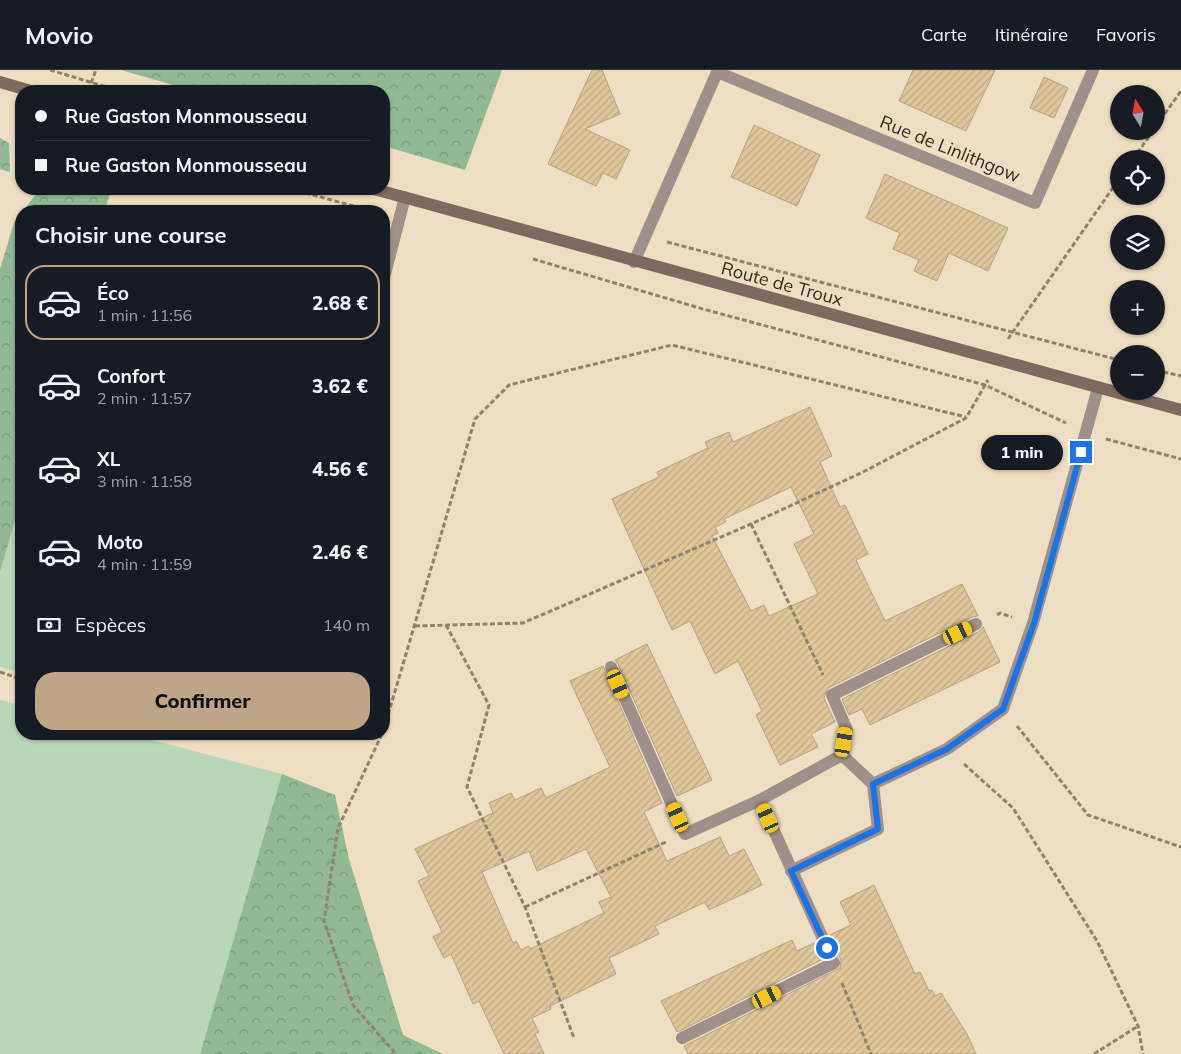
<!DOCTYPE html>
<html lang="fr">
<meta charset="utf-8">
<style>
body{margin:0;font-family:Mulish,sans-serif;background:#20242c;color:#f1f3f6;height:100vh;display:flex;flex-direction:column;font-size:19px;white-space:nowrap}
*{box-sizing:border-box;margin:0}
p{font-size:16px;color:#9ea1a6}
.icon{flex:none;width:28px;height:28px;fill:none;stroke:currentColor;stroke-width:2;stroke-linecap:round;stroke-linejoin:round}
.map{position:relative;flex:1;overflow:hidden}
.side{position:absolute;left:15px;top:135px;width:375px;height:535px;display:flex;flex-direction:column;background:#171b24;border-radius:20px;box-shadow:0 1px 4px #0004}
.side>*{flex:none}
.hud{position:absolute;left:15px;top:15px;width:375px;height:110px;border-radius:20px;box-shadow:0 1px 4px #0004;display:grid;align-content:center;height:110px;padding:0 20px;background:#171b24}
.needle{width:32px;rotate:349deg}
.buttons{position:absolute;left:1110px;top:15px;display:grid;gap:10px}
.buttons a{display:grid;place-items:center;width:55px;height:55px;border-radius:50%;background:#171b24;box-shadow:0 1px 4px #0004;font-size:25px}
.end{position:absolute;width:22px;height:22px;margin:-11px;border:6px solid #1a73e8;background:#fff;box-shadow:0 0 0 2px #fff}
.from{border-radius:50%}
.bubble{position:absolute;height:35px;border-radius:18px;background:#171b24;box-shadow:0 1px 4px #0004;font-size:16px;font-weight:800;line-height:35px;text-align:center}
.car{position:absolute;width:15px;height:30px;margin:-15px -8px;border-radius:6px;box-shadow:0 0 4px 1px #0007;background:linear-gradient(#f5c518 24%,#345 0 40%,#f5c518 0 76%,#345 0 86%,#f5c518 0)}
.hud b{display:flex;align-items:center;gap:18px;height:48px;font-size:19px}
.hud b+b{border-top:1px solid #363941}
.hud i{width:12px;height:12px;background:#f1f3f6}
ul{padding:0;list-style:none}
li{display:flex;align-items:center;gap:15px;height:75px;margin:0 10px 8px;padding:0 10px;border:2px solid transparent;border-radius:20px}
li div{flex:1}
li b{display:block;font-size:19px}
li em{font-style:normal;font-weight:800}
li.active{border-color:#bfa587}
li>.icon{width:45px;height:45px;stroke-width:1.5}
h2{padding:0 20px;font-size:22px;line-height:60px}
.pay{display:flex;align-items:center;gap:12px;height:55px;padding:0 20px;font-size:19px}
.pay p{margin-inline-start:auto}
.button{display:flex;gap:10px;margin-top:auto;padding:10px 20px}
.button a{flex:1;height:58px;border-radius:20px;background:#bfa587;color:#111;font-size:20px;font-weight:800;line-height:58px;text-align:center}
header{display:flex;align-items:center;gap:30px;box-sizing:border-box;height:70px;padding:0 25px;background:#171b24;border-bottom:1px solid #363941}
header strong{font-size:24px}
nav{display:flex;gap:28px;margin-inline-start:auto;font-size:18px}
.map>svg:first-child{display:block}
.grass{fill:#b8d6ba}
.forest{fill:url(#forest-crowns)}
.building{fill:url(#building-hatch);stroke:#b1a186;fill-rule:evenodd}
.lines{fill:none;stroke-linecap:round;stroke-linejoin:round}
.path{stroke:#8f8470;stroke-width:3;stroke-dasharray:5 2.5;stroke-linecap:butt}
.lane{stroke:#9e908a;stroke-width:12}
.street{stroke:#9e908a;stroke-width:12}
.secondary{stroke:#7e6a61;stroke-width:12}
.route{stroke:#1a73e8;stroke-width:6}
.labels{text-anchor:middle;stroke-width:4;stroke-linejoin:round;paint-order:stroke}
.street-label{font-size:18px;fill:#302a1f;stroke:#eedec1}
</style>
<header>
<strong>Movio</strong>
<nav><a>Carte</a><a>Itinéraire</a><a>Favoris</a></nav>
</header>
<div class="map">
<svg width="1181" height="984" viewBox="0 0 1181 984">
<defs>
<pattern id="forest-crowns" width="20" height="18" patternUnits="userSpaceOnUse" patternTransform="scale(1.25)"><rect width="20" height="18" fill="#92b996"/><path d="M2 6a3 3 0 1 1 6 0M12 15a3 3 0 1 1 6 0" fill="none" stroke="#78977a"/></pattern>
<pattern id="building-hatch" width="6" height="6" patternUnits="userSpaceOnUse" patternTransform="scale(1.25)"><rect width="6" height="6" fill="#e0c79a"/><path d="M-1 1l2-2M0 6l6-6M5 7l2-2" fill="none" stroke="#c0ab84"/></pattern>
</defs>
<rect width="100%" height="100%" fill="#eedec1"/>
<g class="grass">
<path d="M21,430V603L0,597V502Z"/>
<path d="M0,630L21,635V664H129L282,704L200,984H0Z"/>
</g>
<g class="forest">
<path d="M121,0H502L465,100L384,76V21H194Z"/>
<path d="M0,68L9,73L10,102L0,99Z"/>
<path d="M40,119H111L105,141H23Z"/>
<path d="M21,144V430L0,502V199L14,153Z"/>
<path d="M282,704L335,725L349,789L403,965L443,984H200Z"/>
</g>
<g class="building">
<path d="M592,0H602L620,44L585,59L630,80L616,109L603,103L596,116L548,94Z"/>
<path d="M913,0H995L966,61L899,31Z"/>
<path d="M1044,7L1068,18L1054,48L1030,38Z"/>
<path d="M754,55L820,85L797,136L731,107Z"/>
<path d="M885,104L1008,158L988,201L949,183L937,211L914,201L919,190L893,179L900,163L866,148Z"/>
<path d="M810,337L832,386L820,392L840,437L845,435L868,484L856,490L885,551L962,514L978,546L972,547L828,618L824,628L835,652L811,664L818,677L780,695L756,645L762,641L738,591L715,604L690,551L672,560L612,429L659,407L657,402L708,378L705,372L729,362L733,372ZM791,417L814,464L794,474L818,524L769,546L764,535L751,541L712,466L718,463L715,457L726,452L724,449Z"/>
<path d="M983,557L1000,592L870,655L862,639L849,645L842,629L980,561Z"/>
<path d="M647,574L712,710L677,726L618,594L615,590Z"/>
<path d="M603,596L662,733L644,742L667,791L720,767L729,786L744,779L762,815L709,840L705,832L655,856L659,864L609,888L616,904L550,936L551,939L532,948L539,962L535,964L544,984H504L479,931L473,934L451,884L444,888L433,867L442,862L418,811L429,806L415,779L493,743L489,733L511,723L515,730L541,718L546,728L610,697L570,611ZM586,779L611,827L599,832L604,843L530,879L529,876L521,880L516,871L513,873L482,802L529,781L537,801Z"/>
<path d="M874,815L915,904L920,902L929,921L932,920L935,926L941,923L967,964L976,984H688L684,976L840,898L841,890L830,865L851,855L840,832Z"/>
<path d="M792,870L797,881L816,872L823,889L677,962L661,931Z"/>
</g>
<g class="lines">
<g class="path">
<path d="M50,0L120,21"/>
<path d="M91,13L96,0"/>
<path d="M1156,56L1181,21"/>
<path d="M1133,89L1153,61"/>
<path d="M291,119L361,138"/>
<path d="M667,172L1119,290"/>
<path d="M533,189L703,239L985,315L1066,353"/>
<path d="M1008,269L1119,109"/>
<path d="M1156,300L1181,306"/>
<path d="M1106,369L1181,389"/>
<path d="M751,454L823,605"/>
<path d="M997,545L1000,543L1012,547"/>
<path d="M446,555L489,635L467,717L525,837L574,968"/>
<path d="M415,556L523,553L751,454L863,402L966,348L988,310"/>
<path d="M0,602L21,609"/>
<path d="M1017,656L1088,745L1181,777"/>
<path d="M384,659L475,349L509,315L672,275L966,347"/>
<path d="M382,664L338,758L324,851L353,935L396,984"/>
<path d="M964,694L1013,738L1097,871L1138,956L1143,984"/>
<path d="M525,837L666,772"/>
<path d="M842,913L871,984"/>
<path d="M1094,984L1138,956"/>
</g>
<path class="lane" d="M385,204L405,127"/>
<g class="street">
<path d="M717,2L1035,133L1093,0"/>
<path d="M634,192L718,0"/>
<path d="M611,597L685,764L760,730"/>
<path d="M842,685L847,660L832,625L976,554"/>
<path d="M873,714L947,679L1003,639L1033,553L1098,318"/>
<path d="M682,968L834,893L760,730L842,685L873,714L878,759L791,801"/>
</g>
<g class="secondary">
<path d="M0,12L31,21"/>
<path d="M374,119L1181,340"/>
</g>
</g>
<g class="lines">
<path class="route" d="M827,878L791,801L878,759L873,714L947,679L1003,639L1034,553L1081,382"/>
</g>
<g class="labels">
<g class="street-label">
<text transform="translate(950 79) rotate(22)" y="6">Rue de Linlithgow</text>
<text transform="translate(782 214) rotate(15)" y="6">Route de Troux</text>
</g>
</g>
</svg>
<div class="buttons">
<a><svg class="needle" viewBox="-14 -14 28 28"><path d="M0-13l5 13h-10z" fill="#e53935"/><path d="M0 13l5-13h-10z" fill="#9ea1a6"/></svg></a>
<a><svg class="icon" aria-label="locate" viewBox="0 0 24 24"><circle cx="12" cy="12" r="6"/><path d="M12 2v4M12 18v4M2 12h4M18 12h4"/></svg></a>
<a><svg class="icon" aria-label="layers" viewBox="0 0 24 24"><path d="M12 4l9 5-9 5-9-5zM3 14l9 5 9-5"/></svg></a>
<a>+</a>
<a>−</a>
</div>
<i class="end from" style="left:827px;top:878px"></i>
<i class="end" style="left:1081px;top:382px"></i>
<div class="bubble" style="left:981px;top:365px;width:82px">1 min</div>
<i class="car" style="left:958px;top:563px;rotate:64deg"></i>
<i class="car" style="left:618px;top:614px;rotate:156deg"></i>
<i class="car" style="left:844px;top:672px;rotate:9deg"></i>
<i class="car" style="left:678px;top:747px;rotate:336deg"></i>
<i class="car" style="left:768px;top:748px;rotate:336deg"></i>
<i class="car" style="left:767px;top:927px;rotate:64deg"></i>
<div class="hud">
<b><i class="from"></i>Rue Gaston Monmousseau</b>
<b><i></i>Rue Gaston Monmousseau</b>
</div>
<section class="side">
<h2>Choisir une course</h2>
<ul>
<li class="active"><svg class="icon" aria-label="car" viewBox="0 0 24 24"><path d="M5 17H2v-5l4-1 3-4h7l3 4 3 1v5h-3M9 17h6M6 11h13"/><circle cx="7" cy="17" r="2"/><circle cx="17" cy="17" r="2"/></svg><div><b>Éco</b><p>1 min · 11:56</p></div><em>2.68 €</em></li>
<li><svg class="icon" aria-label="car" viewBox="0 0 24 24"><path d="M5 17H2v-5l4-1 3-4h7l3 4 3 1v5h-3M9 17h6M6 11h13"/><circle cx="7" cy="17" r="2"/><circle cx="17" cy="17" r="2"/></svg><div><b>Confort</b><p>2 min · 11:57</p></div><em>3.62 €</em></li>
<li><svg class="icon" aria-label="car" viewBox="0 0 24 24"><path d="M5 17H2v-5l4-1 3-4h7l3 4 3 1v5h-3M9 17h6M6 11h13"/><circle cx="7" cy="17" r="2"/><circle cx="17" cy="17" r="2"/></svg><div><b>XL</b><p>3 min · 11:58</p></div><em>4.56 €</em></li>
<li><svg class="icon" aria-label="car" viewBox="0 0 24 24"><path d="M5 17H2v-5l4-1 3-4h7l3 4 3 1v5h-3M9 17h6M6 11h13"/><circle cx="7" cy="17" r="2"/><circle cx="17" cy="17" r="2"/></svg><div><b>Moto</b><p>4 min · 11:59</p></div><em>2.46 €</em></li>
</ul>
<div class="pay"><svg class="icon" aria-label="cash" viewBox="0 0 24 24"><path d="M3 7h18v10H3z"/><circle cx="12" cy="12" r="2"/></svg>Espèces<p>140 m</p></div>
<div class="button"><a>Confirmer</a></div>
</section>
</div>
